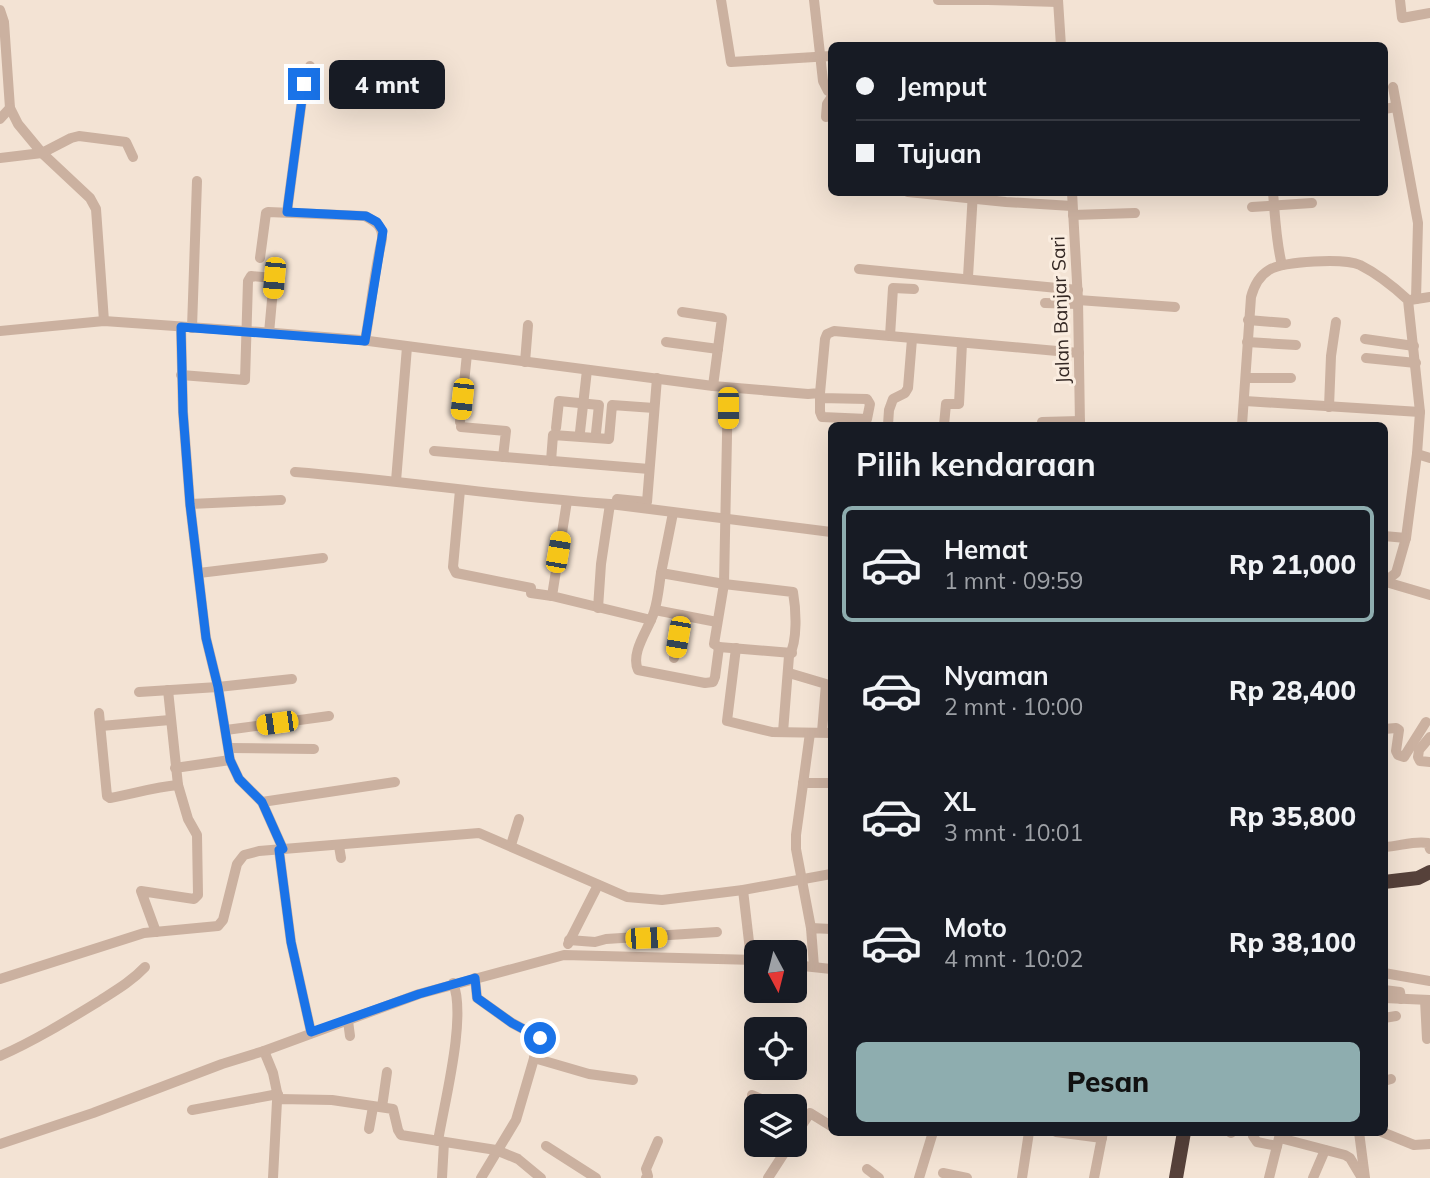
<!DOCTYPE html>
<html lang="id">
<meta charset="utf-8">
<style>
body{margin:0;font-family:Mulish,sans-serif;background:#242831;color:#f1f3f6;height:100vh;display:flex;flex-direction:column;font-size:26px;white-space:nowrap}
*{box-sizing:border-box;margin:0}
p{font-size:23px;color:#9ea1a6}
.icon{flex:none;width:38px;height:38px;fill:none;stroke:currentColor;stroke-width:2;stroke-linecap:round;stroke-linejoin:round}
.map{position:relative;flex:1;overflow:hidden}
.panel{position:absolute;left:828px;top:422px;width:560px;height:714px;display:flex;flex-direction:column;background:#171b24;border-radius:10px;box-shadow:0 7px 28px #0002}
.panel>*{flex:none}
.hud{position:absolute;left:828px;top:42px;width:560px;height:154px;border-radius:10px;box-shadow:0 7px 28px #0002;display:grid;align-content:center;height:154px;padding:0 28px;background:#171b24}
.needle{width:46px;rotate:173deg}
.tools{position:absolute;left:744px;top:940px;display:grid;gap:14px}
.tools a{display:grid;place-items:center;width:63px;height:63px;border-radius:10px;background:#171b24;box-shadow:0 7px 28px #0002;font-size:35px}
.end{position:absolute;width:32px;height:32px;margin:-16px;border:9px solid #1a73e8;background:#fff;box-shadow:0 0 0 4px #fff}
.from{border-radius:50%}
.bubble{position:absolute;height:49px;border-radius:10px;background:#171b24;box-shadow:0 7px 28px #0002;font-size:23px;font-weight:800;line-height:49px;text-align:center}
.car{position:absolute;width:21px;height:42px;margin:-21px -10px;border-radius:9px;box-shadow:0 0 5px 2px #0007;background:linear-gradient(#f5c518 24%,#345 0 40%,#f5c518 0 76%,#345 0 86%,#f5c518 0)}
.hud b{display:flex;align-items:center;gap:24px;height:66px;font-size:26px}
.hud b+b{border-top:2px solid #363941}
.hud i{width:18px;height:18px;background:#f1f3f6}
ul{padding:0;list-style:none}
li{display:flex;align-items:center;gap:21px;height:116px;margin:0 14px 10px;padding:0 14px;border:4px solid transparent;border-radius:10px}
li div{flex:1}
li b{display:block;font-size:26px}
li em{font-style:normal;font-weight:800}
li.active{border-color:#8eadaf}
li>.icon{width:63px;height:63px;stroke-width:1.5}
h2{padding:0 28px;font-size:32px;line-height:84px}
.cta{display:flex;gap:14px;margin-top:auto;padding:14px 28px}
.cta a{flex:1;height:80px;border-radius:10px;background:#8eadaf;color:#111;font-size:28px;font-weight:800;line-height:80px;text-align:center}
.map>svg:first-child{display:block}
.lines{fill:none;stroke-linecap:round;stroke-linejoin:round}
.minor{stroke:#cbb1a0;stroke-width:10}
.highway{stroke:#56413a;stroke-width:14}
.route{stroke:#1a73e8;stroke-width:9}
.labels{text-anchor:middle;stroke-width:6;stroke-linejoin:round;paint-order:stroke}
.street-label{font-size:19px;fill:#342824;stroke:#faede0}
</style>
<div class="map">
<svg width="1430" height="1178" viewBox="0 0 1430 1178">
<rect width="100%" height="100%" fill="#f3e3d4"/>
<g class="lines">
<g class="minor">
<path d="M721,0L731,62L831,56"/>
<path d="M814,0L823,81L828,91L831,92"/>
<path d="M938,0H989"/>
<path d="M988,0L1058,2"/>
<path d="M1058,0L1061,46"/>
<path d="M1400,0L1402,18L1430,13"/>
<path d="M0,10L4,22L10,108L18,124L42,153L90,198L96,209L104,321"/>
<path d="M1393,87L1418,223L1416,299"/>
<path d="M1384,109L1396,107"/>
<path d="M826,117L827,104L831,98"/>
<path d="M0,119L10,108"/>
<path d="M0,158L42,153L71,138L79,136L126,142L133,157"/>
<path d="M908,192L1006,202L1072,206"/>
<path d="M1072,192L1078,300L1080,425"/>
<path d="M1273,192C1275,216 1276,242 1282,265"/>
<path d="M1252,207L1312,203"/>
<path d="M287,212L304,84L310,66"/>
<path d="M1073,215L1135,213"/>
<path d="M260,258L266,213L268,212L365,216C376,222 383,226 382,239C374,273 371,307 365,341"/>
<path d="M859,269L1078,290"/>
<path d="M968,277L973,192"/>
<path d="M1078,300L1175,307"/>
<path d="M1410,300L1430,297"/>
<path d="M1045,303L1078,304"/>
<path d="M682,312L722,318L713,386"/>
<path d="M1248,320L1286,323"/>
<path d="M181,327L183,412L190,504L206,638L218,687L230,760L239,779L262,802L283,849"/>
<path d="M192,328L197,181"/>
<path d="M0,331L104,321L275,333L361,340L713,386L808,394L820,393L825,339L827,334L834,331L1079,353"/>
<path d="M890,336L893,288L914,289"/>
<path d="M1365,339L1414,346"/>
<path d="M666,342L718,349"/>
<path d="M1247,342L1296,345"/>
<path d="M1366,358L1416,363"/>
<path d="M525,362L528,325"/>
<path d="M181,375L245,380L248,281L251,276L274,278L269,333"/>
<path d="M1246,378H1291"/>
<path d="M728,388L724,584L714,644L719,647L792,653"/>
<path d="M820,398L867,399L870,404L867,419L822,417L820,412V393"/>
<path d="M1245,401L1420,412"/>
<path d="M1329,407L1331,356L1336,322"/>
<path d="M460,422L467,354"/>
<path d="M1042,422L1080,421"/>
<path d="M888,425L889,410L893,399L905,393L908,388L912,339"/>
<path d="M944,425L946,404H959L962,343"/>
<path d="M1242,425L1251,297C1254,286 1259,276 1269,270C1284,261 1344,258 1360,265C1378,274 1394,287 1408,300L1420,412L1417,454L1406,538L1396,573L1384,582"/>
<path d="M461,427L506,431L503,457"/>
<path d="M556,428L559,401L599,405L596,433"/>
<path d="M580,432L587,370"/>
<path d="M434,451L649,469"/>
<path d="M1417,454L1430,458"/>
<path d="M551,461L553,435L609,439L612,405L654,408"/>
<path d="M295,472C400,480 505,497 610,504"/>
<path d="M396,481L407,347"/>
<path d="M460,490L453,567L456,573L531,588V593L552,596"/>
<path d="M617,499L647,502L657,378"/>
<path d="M567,501L552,596L651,620"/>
<path d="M190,504L281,500"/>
<path d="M1384,536L1406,538"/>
<path d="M199,573L323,558"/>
<path d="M661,573L673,513"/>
<path d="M1386,582L1430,595"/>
<path d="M598,608L601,564L610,504L831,532"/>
<path d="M655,610L717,622"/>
<path d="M719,647L715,677L713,682L705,683L638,670C630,652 649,629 654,612C658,600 659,586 661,573L724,584L793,592C796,609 798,641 789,656L783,732"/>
<path d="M736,648L727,721L772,732L831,733"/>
<path d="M674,658L681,615"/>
<path d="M789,673L826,684L822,732"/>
<path d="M139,692L218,687L292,679"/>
<path d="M99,713L107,796L110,798C133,794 154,787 178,785"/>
<path d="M101,726L170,720"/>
<path d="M1384,729L1396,728L1399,730L1396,751L1398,755L1404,757L1426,722"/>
<path d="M226,730L329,716"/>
<path d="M810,733L796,835V849L811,928"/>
<path d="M1430,737L1419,750L1418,757L1420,761L1430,762"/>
<path d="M229,748L314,749"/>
<path d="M175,768L230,760"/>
<path d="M803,783H831"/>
<path d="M262,802L395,782"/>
<path d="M511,845L519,819"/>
<path d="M339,846L341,858"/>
<path d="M1384,847C1398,847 1414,840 1428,843L1430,849"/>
<path d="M279,850L291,942L311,1032"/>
<path d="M743,890L751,959"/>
<path d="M156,932L141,891L194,899L198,895L197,835L188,819L178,785L168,690"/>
<path d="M569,940L595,942L606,939L717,932"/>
<path d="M568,944L598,885"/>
<path d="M794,965L831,969"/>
<path d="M814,967L811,928L831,929"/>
<path d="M1384,973L1430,981"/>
<path d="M475,978L477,998L512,1023L540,1038L516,1120L481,1178"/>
<path d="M0,979L144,933L218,926L223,920L237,864L244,855L259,851L479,833L627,897L662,900L743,890L831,874"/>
<path d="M1384,990L1400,992L1401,999"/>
<path d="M1384,998L1430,1000"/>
<path d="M1425,1000L1427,1039"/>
<path d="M1384,1018L1396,1016"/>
<path d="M348,1021L350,1036"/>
<path d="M264,1051L273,1073L278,1097"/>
<path d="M0,1056C34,1041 65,1022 96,1003C113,992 131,982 145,967"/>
<path d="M534,1058L589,1074L633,1080"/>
<path d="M1384,1081L1391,1079"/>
<path d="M752,1095L777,1106"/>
<path d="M382,1107L387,1072"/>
<path d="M192,1110L278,1094"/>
<path d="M794,1114L805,1119"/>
<path d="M369,1129L373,1107"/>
<path d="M1056,1132L1102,1138"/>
<path d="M1231,1132V1133"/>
<path d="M1359,1132L1365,1178"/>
<path d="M1382,1132L1414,1145L1430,1144"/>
<path d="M1253,1136L1257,1142L1277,1146"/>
<path d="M794,1137L810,1113L831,1126"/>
<path d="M1280,1138L1345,1155L1350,1158L1362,1178"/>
<path d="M438,1141C444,1104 467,1016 453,983"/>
<path d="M0,1144L93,1113L222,1064L264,1051L419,994L564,955L756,960"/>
<path d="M546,1146L596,1178"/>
<path d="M867,1169L879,1178"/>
<path d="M943,1173L967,1178"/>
<path d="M273,1178L277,1101L279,1099L332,1100L393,1109L398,1130L401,1135L496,1150L518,1159L541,1178"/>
<path d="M442,1178L444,1142"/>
<path d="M646,1178L648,1176L646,1169L658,1141"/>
<path d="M768,1178L790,1144"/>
<path d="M919,1178L933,1132"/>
<path d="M1022,1178L1029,1132"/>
<path d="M1094,1178L1103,1132"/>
<path d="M1269,1178L1280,1134"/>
<path d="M1313,1178L1325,1150"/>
</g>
<g class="highway">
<path d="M1384,882L1418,878L1430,872"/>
<path d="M1176,1178L1184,1132"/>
</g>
</g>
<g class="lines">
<path class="route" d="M304,84L287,212L366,216L377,222L383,231L365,341L181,327L183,412L190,504L206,638L218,687L230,760L239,779L262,802L283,849L279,850L291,942L311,1032L419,994L475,978L477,998L512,1023L540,1038"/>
</g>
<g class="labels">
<g class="street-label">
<text transform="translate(1060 310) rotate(-92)" y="7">Jalan Banjar Sari</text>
</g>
</g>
</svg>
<div class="tools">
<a><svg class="needle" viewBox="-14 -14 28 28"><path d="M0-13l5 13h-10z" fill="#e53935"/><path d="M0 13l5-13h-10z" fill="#9ea1a6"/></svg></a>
<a><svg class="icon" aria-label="locate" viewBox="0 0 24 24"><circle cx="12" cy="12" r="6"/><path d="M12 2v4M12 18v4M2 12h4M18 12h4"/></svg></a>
<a><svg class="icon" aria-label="layers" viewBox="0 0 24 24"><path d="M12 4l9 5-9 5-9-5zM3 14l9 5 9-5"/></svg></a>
</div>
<i class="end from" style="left:540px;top:1038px"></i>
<i class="end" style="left:304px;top:84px"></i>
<div class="bubble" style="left:329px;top:60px;width:116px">4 mnt</div>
<i class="car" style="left:274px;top:278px;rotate:185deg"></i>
<i class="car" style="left:462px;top:399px;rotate:186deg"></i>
<i class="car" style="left:728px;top:408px;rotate:180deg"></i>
<i class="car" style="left:558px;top:552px;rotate:10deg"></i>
<i class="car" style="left:678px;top:637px;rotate:190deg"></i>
<i class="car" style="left:277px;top:723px;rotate:262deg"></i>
<i class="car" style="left:646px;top:938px;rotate:88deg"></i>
<div class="hud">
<b><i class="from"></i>Jemput</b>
<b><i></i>Tujuan</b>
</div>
<section class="panel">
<h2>Pilih kendaraan</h2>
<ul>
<li class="active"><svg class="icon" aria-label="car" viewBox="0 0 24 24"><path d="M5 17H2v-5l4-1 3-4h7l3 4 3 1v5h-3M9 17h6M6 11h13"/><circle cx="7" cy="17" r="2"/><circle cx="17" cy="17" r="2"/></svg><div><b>Hemat</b><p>1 mnt · 09:59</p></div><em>Rp 21,000</em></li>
<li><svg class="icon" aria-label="car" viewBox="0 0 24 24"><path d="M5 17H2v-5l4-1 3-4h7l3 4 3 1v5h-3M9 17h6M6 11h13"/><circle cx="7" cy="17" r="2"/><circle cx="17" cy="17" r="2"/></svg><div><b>Nyaman</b><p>2 mnt · 10:00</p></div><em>Rp 28,400</em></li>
<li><svg class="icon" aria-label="car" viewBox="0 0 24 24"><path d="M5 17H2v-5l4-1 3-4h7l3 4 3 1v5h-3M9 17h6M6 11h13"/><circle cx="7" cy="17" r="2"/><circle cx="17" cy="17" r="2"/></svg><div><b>XL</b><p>3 mnt · 10:01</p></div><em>Rp 35,800</em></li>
<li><svg class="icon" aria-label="car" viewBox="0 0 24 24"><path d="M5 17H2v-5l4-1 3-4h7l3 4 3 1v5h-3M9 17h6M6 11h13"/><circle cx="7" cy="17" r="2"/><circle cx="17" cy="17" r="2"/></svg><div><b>Moto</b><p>4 mnt · 10:02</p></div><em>Rp 38,100</em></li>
</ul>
<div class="cta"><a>Pesan</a></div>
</section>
</div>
